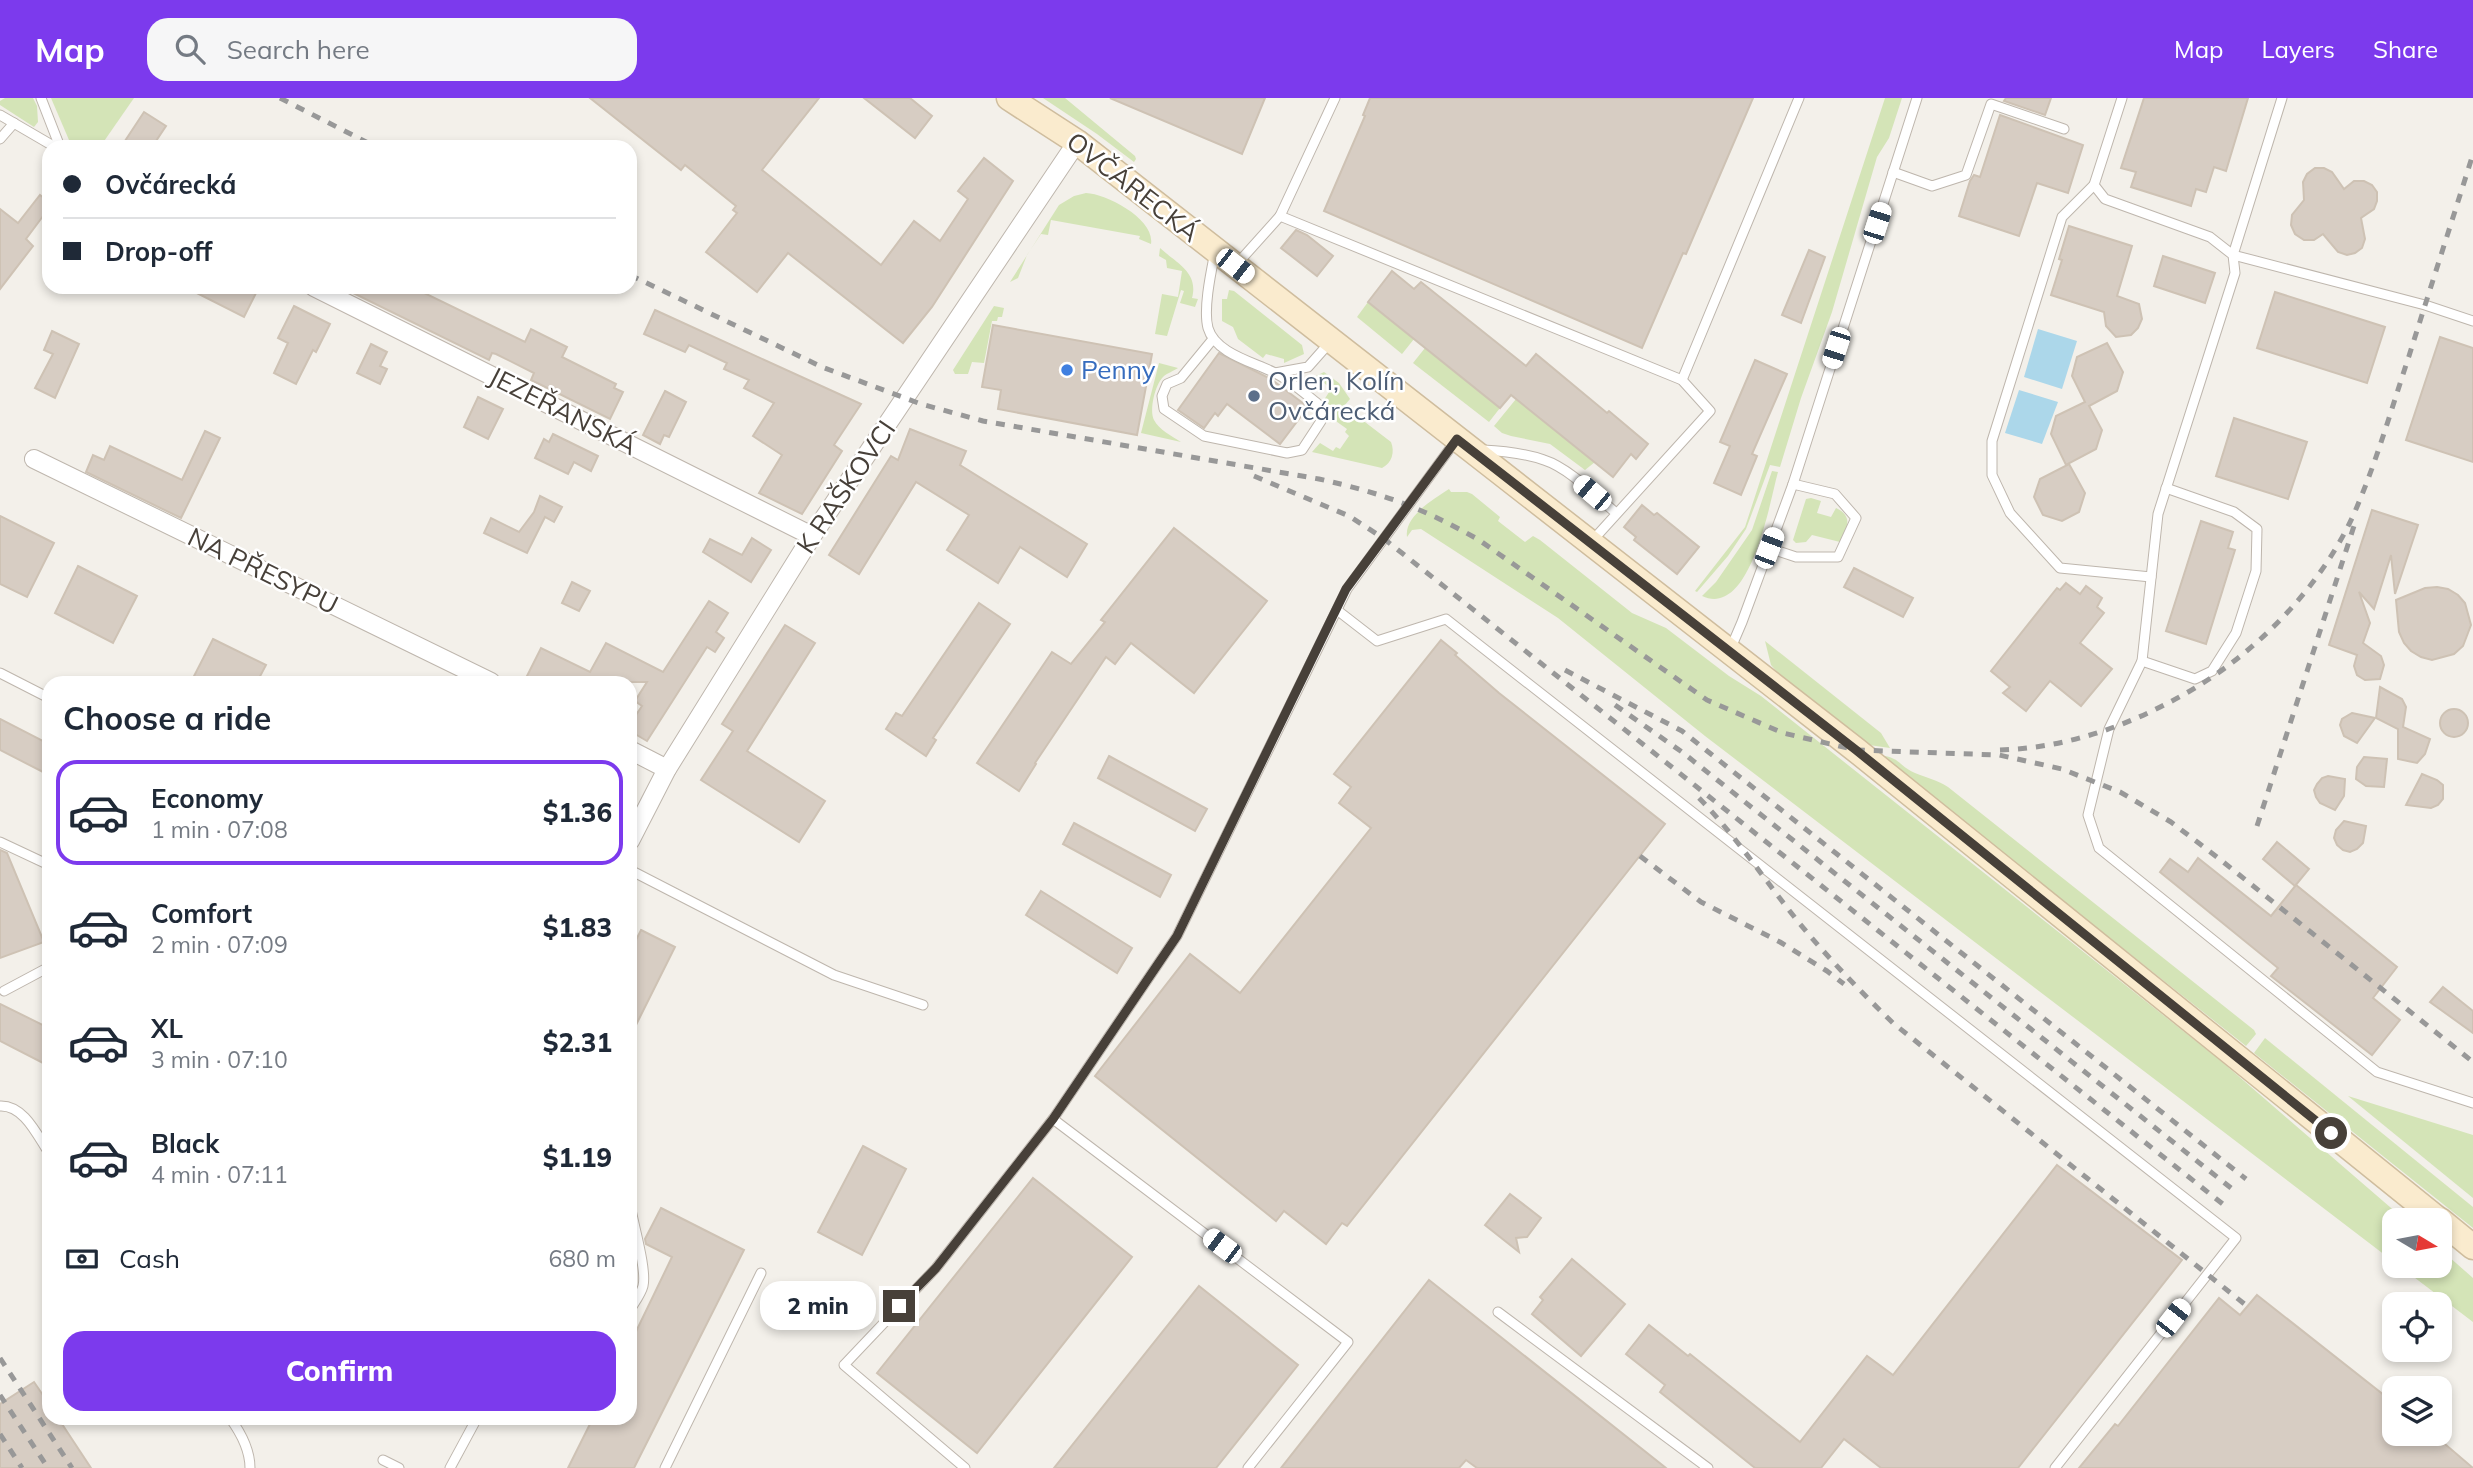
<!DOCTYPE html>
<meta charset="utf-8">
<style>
body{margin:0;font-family:Mulish,sans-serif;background:#f6f6f7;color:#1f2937;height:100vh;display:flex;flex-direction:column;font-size:26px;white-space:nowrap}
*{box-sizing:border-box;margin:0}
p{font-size:23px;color:#747a83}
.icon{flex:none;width:38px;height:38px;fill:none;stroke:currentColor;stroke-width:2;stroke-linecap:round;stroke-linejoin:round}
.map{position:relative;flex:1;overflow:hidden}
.drawer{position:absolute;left:42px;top:578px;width:595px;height:749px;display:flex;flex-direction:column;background:#fff;border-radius:21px;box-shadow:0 4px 10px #0003}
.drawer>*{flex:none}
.banner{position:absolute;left:42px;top:42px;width:595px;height:154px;border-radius:21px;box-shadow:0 4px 10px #0003;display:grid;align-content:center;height:154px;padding:0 21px;background:#fff}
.needle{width:46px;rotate:100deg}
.buttons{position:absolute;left:2382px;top:1110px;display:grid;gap:14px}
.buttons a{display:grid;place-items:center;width:70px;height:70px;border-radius:14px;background:#fff;box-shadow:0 4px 10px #0003;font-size:35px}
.end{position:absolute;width:32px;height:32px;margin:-16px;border:9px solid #474039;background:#fff;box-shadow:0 0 0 4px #fff}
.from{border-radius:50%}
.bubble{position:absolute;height:49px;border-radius:21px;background:#fff;box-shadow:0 4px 10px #0003;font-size:23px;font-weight:800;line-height:49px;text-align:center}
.car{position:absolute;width:21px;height:42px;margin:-21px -10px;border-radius:9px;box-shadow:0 0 5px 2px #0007;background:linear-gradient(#fff 24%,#345 0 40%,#fff 0 76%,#345 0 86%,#fff 0)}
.banner b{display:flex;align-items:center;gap:24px;height:66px;font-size:26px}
.banner b+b{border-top:2px solid #e0e1e3}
.banner i{width:18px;height:18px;background:#1f2937}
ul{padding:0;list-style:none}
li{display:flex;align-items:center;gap:21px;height:105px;margin:0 14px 10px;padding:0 7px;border:4px solid transparent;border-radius:21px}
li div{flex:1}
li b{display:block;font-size:26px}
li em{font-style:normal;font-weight:800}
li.selected{border-color:#7c3aed}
li>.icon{width:63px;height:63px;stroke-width:1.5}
h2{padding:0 21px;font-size:32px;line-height:84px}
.pay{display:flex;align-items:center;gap:18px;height:77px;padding:0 21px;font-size:26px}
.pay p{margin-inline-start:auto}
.action{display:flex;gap:14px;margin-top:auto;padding:14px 21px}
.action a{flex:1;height:80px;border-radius:21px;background:#7c3aed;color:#fff;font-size:28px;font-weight:800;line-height:80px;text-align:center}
header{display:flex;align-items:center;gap:42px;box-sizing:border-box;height:98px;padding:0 35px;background:#7c3aed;color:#fff}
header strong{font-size:33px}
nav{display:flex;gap:38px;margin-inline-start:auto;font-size:24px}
.search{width:490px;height:63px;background:#f6f6f7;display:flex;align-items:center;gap:18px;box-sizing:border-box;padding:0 24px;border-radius:21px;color:#747a83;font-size:26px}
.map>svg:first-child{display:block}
.green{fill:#d4e4b7}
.water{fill:#acd7ea}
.building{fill:#d7cdc3;stroke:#cec2b4;stroke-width:2}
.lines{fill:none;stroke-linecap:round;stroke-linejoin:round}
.lane-casing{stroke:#beb6ad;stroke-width:11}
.street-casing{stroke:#beb6ad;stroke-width:20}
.secondary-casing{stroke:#cfbd9e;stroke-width:27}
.lane{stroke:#fff;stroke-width:9}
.street{stroke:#fff;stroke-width:18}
.secondary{stroke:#faebce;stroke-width:24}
.rail{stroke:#989898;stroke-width:5;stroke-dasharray:9 9;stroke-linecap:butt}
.route{stroke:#474039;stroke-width:9}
.shop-dot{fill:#3f7fe0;stroke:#fff;stroke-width:2.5}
.service-dot{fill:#5c6f8a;stroke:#fff;stroke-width:2.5}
.labels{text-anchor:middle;stroke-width:5;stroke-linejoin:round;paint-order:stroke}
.street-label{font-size:26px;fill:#474039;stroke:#fff}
.shop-label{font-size:26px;fill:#366cbe;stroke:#fff;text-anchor:start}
.service-label{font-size:26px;fill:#4e5e75;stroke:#fff;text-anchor:start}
</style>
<header>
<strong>Map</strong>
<div class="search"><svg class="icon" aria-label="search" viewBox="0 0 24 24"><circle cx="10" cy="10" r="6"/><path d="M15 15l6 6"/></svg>Search here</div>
<nav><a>Map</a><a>Layers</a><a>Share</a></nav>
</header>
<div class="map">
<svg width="2473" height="1370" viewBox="0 0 2473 1370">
<rect width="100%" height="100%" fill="#f3f0ea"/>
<g class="green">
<path d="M5,0H33L37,8L38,24L34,29L0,7V3Z"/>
<path d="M51,0H134L100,49H72Z"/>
<path d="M1043,0H1065L1135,58L1136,61L1134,64L1097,36Z"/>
<path d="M1885,0H1902L1889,40L1877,59L1832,214L1801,300L1780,369L1770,367L1746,431L1728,458L1697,494L1695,493L1745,429Z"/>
<path d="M1086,95C1107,96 1155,121 1151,146L1139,141L1140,138L1051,122L1048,137L1041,136L1027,157L1018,180L1010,184L1059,107L1074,98Z"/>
<path d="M1160,150C1176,165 1199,174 1192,200L1198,201L1195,209L1180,205L1184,193L1181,192L1167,238L1155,236L1162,196L1178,199L1182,173L1167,170L1166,162L1159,158Z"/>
<path d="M1229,192L1234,193L1302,247L1304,256L1284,265V261L1266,256L1263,260L1238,241L1233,229L1222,223V201H1227Z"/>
<path d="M1368,204L1414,241L1402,256L1357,219Z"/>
<path d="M994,208L1004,210L1002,219H998L997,223H992L984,265L972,264L968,276H955L953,272Z"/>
<path d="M1425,250L1500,310L1489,324L1413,265Z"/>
<path d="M1159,265L1178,270C1174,273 1167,275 1163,279C1155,287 1149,312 1154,322C1159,332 1172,338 1181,344L1141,335Z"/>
<path d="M1324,274L1339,285L1350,301L1344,308L1391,344C1395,354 1392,365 1382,370L1312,354L1320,345L1333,353L1336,349L1340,351L1349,338L1345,334L1347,331L1333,321L1331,309L1324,302L1331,291L1316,278Z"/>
<path d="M1516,301L1595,364L1585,372L1550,346L1511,338L1502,335L1494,328Z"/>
<path d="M1772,373L1778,374C1770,402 1751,521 1702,498L1716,484L1752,432Z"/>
<path d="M1449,391L1451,394H1467L1472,396L1500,419L1498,423L1525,444L1533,438L1540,442L1632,515L1666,530L1729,578L1761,598L2221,963L2405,1122H2394V1164L1705,638L1558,520L1421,431L1412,432L1407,439C1404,418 1434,401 1449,391Z"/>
<path d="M1811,400L1821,403L1817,415L1831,419L1836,410C1853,418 1848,430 1840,444L1812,437L1806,444L1796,445L1793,442L1806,401Z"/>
<path d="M1765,543L1881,635L1890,650L1869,647L1778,575L1771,567Z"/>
<path d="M1879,657C1902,660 1897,667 1915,675C1927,680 1937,682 1948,689L2254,932L2256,936L2246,948Z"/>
<path d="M2265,940L2473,1109V1130L2254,955Z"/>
<path d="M2348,998L2473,1037V1100Z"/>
<path d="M2440,1151L2473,1180V1224L2398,1167H2440Z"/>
</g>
<g class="water">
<path d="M2038,231L2077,243L2062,291L2024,279Z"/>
<path d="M2019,292L2058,304L2042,346L2005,335Z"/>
</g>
<g class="building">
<path d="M590,0H819L762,72L881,167L914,123L940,143L968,101L958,93L984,60L1013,83L932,209L903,245L788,155L757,194L706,154L737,115L733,112L736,108L685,67L681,72Z"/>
<path d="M864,0H910L932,18L915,40Z"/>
<path d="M1110,0H1265L1242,56Z"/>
<path d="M1370,0H1753L1686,156L1683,155L1642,250L1324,113L1365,18L1363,17Z"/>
<path d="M2006,0H2051L2045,17L2004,3Z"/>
<path d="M2144,0H2248L2226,73L2214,69L2206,94L2196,91L2191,108L2131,89L2136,74L2121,70Z"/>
<path d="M144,14L166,28L152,49H121Z"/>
<path d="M2000,17L2083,47L2068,95L2037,85L2019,138L1959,118L1970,83L1974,77L1980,79Z"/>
<path d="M2315,70H2324L2332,74L2344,91L2354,83H2364L2372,87L2377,94V103L2374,111L2361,120L2365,141L2362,150L2355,155L2347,157L2338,154L2323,136L2314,142H2304L2295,136L2291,127L2292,117L2304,102L2303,84L2307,76Z"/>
<path d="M40,97L49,104V110L26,141L33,148L0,191V111L18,125Z"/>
<path d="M2069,128L2132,148L2117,198L2139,206L2142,221L2138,230L2131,237L2116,239L2106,228L2104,214L2051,197L2062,162L2059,161Z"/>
<path d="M1296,132L1307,137L1333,158L1317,178L1281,150Z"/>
<path d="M1809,152L1825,159L1801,225L1782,217Z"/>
<path d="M2163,158L2215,175L2205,205L2154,188Z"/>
<path d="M1392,173L1414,191L1421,184L1526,268L1536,256L1607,315L1609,313L1648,346L1636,361L1631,356L1613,379L1511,297L1500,310L1368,204Z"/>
<path d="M185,189H259L244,219Z"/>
<path d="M341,189H412L525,244L531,231L567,249L562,259L616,286L614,290L623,294L610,321L531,282L534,275L496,256L492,255L489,262Z"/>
<path d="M2275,194L2385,229L2367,285L2257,250Z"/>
<path d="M294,208L330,226L316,254L313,252L296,286L274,275L288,245L278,240Z"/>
<path d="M655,212L861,306L834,347L842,353L802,416L759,395L782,357L753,338L774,305L744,290L749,282L724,271L727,265L689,247L685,254L644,236Z"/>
<path d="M993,227L1152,256L1137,337L998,311L1001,292L982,289Z"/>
<path d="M52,233L79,246L55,300L35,290L53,256L44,252Z"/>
<path d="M2440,239L2473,250V364L2406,342Z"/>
<path d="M2107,245L2123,274L2117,293L2089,308L2102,332L2096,351L2066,367L2051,336L2056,318L2085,304L2072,278L2077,259Z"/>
<path d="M371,246L387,254L380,268L387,271L380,286L357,275Z"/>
<path d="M1219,255L1271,281L1308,309L1280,346L1227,306L1218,318L1215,315L1204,330L1178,312Z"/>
<path d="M1755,262L1787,276L1752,356L1757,358L1741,397L1714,385L1730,348L1720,344Z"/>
<path d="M665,293L686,304L669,339L664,337L660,346L643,337Z"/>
<path d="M478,299L503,311L488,341L464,329Z"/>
<path d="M2234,320L2307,344L2288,401L2216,378Z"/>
<path d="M910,331L966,353L960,367L1087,446L1067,479L1020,449L998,485L947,452L969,417L916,384L859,476L829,457L891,358L898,362Z"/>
<path d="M205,333L220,340L181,420L86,374L93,357L104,362L110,348L182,382Z"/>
<path d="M553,336L598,358L591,373L574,364L568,376L535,360L544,341L549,344Z"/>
<path d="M2069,366L2085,395L2079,414L2062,423L2043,417L2034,399L2040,381Z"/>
<path d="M540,398L562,409L554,424L545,419L527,455L484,435L491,420L519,434L534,414Z"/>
<path d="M1642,407L1654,417L1657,415L1699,449L1677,476L1634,442L1636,439L1624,429Z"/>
<path d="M2372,412L2418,427L2395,496L2391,457L2374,511L2359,494L2370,525L2363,545L2381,558L2384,567L2380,581L2365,582L2357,577L2354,568L2357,557L2329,547Z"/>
<path d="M0,418L54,445L27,499L0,486Z"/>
<path d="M2201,423L2233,434L2228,450L2235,452L2206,546L2166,533Z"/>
<path d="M1174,430L1267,503L1194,595L1131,545L1115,566L1106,559L1035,665L1036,666L1019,693L977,665L1052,554L1071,566L1105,524L1101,522Z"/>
<path d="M752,440L771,452L751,484L703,454L710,441L742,457Z"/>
<path d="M78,468L137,498L113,545L55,515Z"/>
<path d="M1854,470L1913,500L1903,519L1844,489Z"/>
<path d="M572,484L590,493L579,513L562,505Z"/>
<path d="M2066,485L2080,496L2086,488L2102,500L2097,509L2104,515L2080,545L2112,571L2081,608L2050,583L2026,613L2003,595L2010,589L1991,573L2057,490L2060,492Z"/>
<path d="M2437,489L2448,491L2458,497L2465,505L2471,527L2463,548L2454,556L2432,562L2421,559L2411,553L2404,545L2399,534L2396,502L2425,490Z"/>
<path d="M709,503L728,515L716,534L724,540L715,554L707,549L647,643L630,633V626L642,608L635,603L647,584H524L541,550L590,574L606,545L663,574Z"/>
<path d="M979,505L1010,526L933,640L936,642L926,658L886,631L896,615L902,618Z"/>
<path d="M785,527L815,545L747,653L825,703L799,744L701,682L733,633L722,626Z"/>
<path d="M213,541L266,567L257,584H191Z"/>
<path d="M1441,542L1457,555L1455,557L1499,595L1665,726L1347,1128L1342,1125L1326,1146L1284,1113L1276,1123L1095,978L1190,856L1240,895L1371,730L1339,705L1351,689L1334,676Z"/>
<path d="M2380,589L2402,601L2406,609L2403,629L2430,641L2425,656L2417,665L2398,661V631L2376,620Z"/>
<circle cx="2454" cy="625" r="14"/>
<path d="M2352,615L2375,620L2357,645L2344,638L2340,627L2342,621Z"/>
<path d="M0,621L49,646V677L0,652Z"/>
<path d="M1109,658L1207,711L1195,733L1098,680Z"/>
<path d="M2364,659L2387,661L2384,689L2366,688L2356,681L2357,669Z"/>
<path d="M2422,676L2437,682L2443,687V701L2438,707L2431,710L2406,707Z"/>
<path d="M2328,678L2345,681L2344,698L2335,712L2320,705L2316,699L2314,692L2317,686L2322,680Z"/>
<path d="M2344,723L2366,728L2363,745L2357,751L2350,754L2343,752L2337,747L2334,740L2336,732Z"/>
<path d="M1074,725L1171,777L1160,799L1063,746Z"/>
<path d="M2277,744L2309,771L2295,788L2263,761Z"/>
<path d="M0,752L7,755L44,844L0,860Z"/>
<path d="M2198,760L2271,818L2296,787L2397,869L2373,900L2400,922L2372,957L2271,878L2278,870L2160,774L2170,761L2188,774Z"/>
<path d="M1041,793L1132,850L1117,875L1026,817Z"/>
<path d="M641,832L675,849L630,939V854Z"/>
<path d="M2443,889L2473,913V935L2430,904Z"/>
<path d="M0,906L49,930V968L0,943Z"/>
<path d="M863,1048L906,1071L862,1157L818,1134Z"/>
<path d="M2057,1067L2182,1162L2018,1370H1881L1844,1341L1821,1370H1755L1660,1294L1665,1287L1626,1256L1649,1227L1688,1258L1690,1256L1800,1344L1867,1258L1893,1277Z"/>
<path d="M1033,1080L1132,1159L977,1355L877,1275Z"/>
<path d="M1510,1096L1541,1120L1527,1139L1516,1140L1519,1154L1485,1127Z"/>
<path d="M661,1110L744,1152L634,1370H568L593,1320H630V1246L672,1159L646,1146L645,1141Z"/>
<path d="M1572,1161L1625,1206L1581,1258L1532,1216L1543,1202L1540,1199Z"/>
<path d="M1429,1182L1666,1370H1477L1466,1362L1459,1370H1281Z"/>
<path d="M1199,1188L1298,1267L1216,1370H1054Z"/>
<path d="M2257,1197L2394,1305V1335H2432L2473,1370H2079L2115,1326L2118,1328L2219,1200L2240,1217Z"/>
<path d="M34,1284L49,1306V1320H58L91,1370H0V1306Z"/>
</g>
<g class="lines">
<g class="lane-casing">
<g id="lane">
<path d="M41,0L60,49"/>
<path d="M1335,0L1280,118L1682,282L1710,313L1592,443"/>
<path d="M2122,0L2094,87L2105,101L2210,139L2233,157L2235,175L2158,416L2142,563L2109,631L2088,717L2099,750L2377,974L2473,1005"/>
<path d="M2282,0L2233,157L2425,207L2473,223"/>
<path d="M0,17L55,49"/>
<path d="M0,41L14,25"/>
<path d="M1893,74L1932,88L1966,77L1991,6L2064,31"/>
<path d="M2094,87L2062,119L1992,343V377L2010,415L2060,470L2151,479"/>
<path d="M1237,166L1280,118"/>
<path d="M1213,241L1181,280L1167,286L1162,298L1164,311L1204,338L1287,355L1302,352L1321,323L1318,306C1304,295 1290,282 1273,274C1253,264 1215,255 1208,230C1203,211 1211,174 1215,154"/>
<path d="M1275,275L1308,269L1331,243"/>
<path d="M1682,282L1799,0"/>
<path d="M1483,352C1503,353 1524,355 1544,362C1569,370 1596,398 1616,415"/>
<path d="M1769,450L1796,459H1838L1856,420L1835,396L1793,386"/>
<path d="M1337,512L1377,543L1446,521L2236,1140L2055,1370"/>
<path d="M1730,552L1742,524L1793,386L1917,0"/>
<path d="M2142,563L2195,581L2212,573L2236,535L2256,473L2257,431L2234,414L2166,390"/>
<path d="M0,575L49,600"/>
<path d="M0,744L49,767"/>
<path d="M630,772L834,877L923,907"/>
<path d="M4,893L49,869"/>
<path d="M0,1008C24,1007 37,1037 49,1055"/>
<path d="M1053,1021L1348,1244L1248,1370"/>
<path d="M630,1106C633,1126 647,1171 643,1188C641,1196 634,1205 630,1212"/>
<path d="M1498,1214L1708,1370"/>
<path d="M230,1320C241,1335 250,1351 250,1370"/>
<path d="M383,1362L399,1370"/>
<path d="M450,1370L477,1320"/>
<path d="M665,1370L761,1175"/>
<path d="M965,1370L844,1267L936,1170L1053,1021L1177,838L1347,491L1457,341"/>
</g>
</g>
<g class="street-casing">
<g id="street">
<path d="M314,189L812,438"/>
<path d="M34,361L491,584"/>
<path d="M630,652L667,671"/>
<path d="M630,743L667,671L812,438L1077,44"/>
</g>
</g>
<g class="secondary-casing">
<g id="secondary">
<path d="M1009,0L1077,44L1856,652L2439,1122"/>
<path d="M2440,1122L2473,1149"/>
</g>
</g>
<use href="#lane" class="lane"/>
<use href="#street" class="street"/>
<use href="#secondary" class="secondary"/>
<g class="rail">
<path d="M280,0L376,49"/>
<path d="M630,177L822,269L921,306L983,323L1319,381C1382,395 1423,410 1479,442L1707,602L1783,635L1856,652L1999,657L2062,671L2120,694L2171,724L2217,759L2473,964"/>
<path d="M1254,378L1349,418L1383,440L2224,1107"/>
<path d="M1565,572L1682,633L2246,1081"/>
<path d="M1615,607L1682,654L2236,1094"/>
<path d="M2000,652C2059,650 2114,633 2166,606C2244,567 2316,498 2353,418C2376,366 2391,312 2409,258C2430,191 2452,123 2473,56"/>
<path d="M1699,700C1741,743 1772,794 1811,839C1837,869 1865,898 1893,925L2247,1208"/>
<path d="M2257,728L2354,428"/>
<path d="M1640,758L1701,804L1780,844L1827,873L1844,886"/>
<path d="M0,1260L72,1370"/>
<path d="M0,1297L48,1370"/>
<path d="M0,1336L22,1370"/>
</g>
</g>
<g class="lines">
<path class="route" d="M899,1208L936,1170L1053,1021L1177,838L1346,491L1457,341L1856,652L2331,1035"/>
</g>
<circle class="shop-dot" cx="1067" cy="272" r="7"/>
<circle class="service-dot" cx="1254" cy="298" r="7"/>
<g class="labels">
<g class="street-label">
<text transform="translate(1133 89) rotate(38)" y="9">OVČÁRECKÁ</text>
<text transform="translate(563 313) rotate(27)" y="9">JEZEŘANSKÁ</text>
<text transform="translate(846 389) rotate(-56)" y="9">K RAŠKOVCI</text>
<text transform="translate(263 473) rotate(26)" y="9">NA PŘESYPU</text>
</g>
<g class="shop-label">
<text x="1081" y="281">Penny</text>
</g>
<g class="service-label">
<text x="1268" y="292">Orlen, Kolín<tspan x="1268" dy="30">Ovčárecká</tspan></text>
</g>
</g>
</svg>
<div class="buttons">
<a><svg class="needle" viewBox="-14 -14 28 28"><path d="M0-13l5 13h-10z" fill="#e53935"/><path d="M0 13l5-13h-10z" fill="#747a83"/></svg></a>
<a><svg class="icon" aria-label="locate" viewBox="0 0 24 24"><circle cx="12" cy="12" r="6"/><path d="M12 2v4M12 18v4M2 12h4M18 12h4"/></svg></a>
<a><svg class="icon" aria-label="layers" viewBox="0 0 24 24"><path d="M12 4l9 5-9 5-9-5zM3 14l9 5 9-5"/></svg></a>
</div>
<i class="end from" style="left:2331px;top:1035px"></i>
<i class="end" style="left:899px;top:1208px"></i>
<div class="bubble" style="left:760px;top:1183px;width:116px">2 min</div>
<i class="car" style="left:1877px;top:125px;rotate:18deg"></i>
<i class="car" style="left:1235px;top:168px;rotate:128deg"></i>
<i class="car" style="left:1836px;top:250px;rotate:198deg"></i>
<i class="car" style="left:1592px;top:395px;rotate:310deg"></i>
<i class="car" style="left:1769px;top:450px;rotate:21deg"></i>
<i class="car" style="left:1222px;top:1148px;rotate:307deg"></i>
<i class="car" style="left:2173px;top:1220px;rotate:38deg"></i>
<div class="banner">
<b><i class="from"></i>Ovčárecká</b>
<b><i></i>Drop-off</b>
</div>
<section class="drawer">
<h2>Choose a ride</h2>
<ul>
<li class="selected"><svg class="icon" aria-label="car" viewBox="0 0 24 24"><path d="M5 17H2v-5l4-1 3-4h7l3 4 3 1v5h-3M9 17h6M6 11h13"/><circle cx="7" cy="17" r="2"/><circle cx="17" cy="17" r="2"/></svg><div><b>Economy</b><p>1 min · 07:08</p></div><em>$1.36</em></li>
<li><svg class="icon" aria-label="car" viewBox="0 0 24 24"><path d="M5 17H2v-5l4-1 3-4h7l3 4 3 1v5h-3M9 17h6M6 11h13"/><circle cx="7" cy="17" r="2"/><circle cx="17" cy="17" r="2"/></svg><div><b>Comfort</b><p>2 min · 07:09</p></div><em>$1.83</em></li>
<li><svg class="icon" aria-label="car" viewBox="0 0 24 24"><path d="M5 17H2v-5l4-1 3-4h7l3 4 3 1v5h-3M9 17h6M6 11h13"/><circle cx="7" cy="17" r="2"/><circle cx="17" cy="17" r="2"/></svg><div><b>XL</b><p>3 min · 07:10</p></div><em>$2.31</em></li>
<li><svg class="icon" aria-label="car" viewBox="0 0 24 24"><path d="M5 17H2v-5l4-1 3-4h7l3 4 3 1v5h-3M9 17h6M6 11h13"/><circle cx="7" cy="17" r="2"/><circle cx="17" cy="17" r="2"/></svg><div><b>Black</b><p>4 min · 07:11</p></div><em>$1.19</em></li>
</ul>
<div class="pay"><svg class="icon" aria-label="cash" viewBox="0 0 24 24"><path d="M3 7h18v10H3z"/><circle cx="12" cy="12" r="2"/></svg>Cash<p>680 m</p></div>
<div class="action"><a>Confirm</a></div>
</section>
</div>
